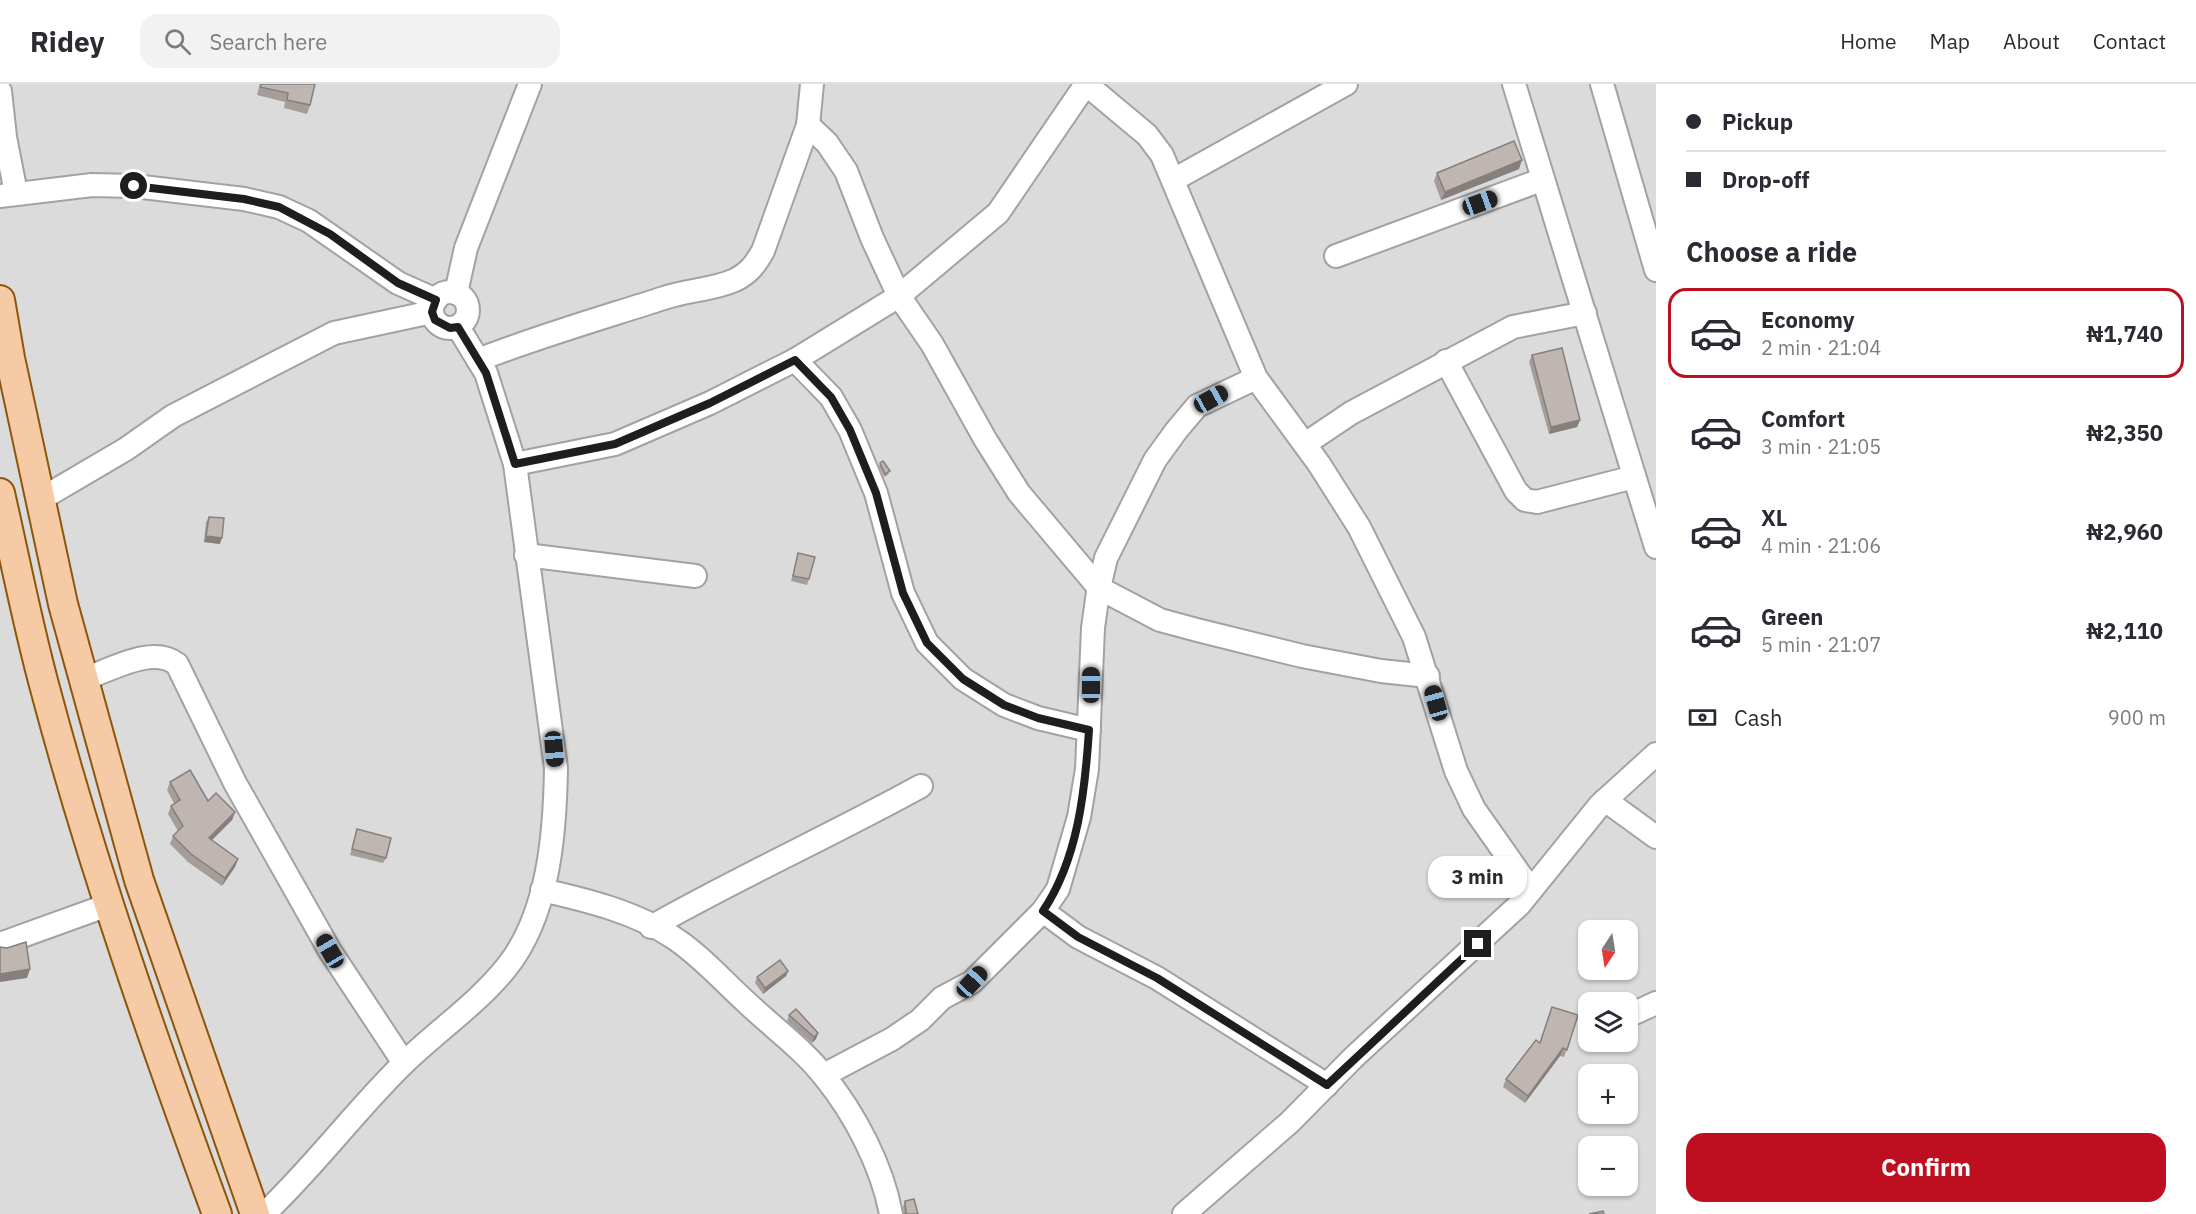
<!DOCTYPE html>
<meta charset="utf-8">
<style>
body{margin:0;font-family:"IBM Plex Sans",sans-serif;background:#f2f2f3;color:#2b2b33;height:100vh;display:flex;flex-direction:column;font-size:22px;white-space:nowrap}
*{box-sizing:border-box;margin:0}
p{font-size:20px;color:#7c7c81}
.icon{flex:none;width:33px;height:33px;fill:none;stroke:currentColor;stroke-width:2;stroke-linecap:round;stroke-linejoin:round}
.map{position:relative;flex:1;overflow:hidden}
.details{display:flex;flex-direction:column;background:#fff;width:540px}
.details>*{flex:none}
.top-card{display:grid;align-content:center;height:132px;padding:0 30px;background:#fff}
.needle{width:39px;rotate:192deg}
.controls{position:absolute;left:1578px;top:836px;display:grid;gap:12px}
.controls a{display:grid;place-items:center;width:60px;height:60px;border-radius:12px;background:#fff;box-shadow:0 2px 4px #0004;font-size:30px}
.end{position:absolute;width:27px;height:27px;margin:-14px;border:8px solid #1e1e1e;background:#fff;box-shadow:0 0 0 3px #fff}
.from{border-radius:50%}
.bubble{position:absolute;height:42px;border-radius:18px;background:#fff;box-shadow:0 2px 4px #0004;font-size:20px;font-weight:700;line-height:42px;text-align:center}
.car{position:absolute;width:18px;height:36px;margin:-18px -9px;border-radius:8px;box-shadow:0 0 4px 2px #0007;background:linear-gradient(#222 24%,#8ab4d8 0 40%,#222 0 76%,#8ab4d8 0 86%,#222 0)}
.top-card b{display:flex;align-items:center;gap:21px;height:57px;font-size:22px}
.top-card b+b{border-top:2px solid #e1e1e2}
.top-card i{width:15px;height:15px;background:#2b2b33}
ul{padding:0;list-style:none}
li{display:flex;align-items:center;gap:18px;height:90px;margin:0 12px 9px;padding:0 18px;border:3px solid transparent;border-radius:18px}
li div{flex:1}
li b{display:block;font-size:22px}
li em{font-style:normal;font-weight:700}
li.selected{border-color:#bd0f20}
li>.icon{width:54px;height:54px;stroke-width:1.5}
h2{padding:0 30px;font-size:27px;line-height:72px}
.pay{display:flex;align-items:center;gap:15px;height:66px;padding:0 30px;font-size:22px}
.pay p{margin-inline-start:auto}
.action{display:flex;gap:12px;margin-top:auto;padding:12px 30px}
.action a{flex:1;height:69px;border-radius:18px;background:#bd0f20;color:#fff;font-size:24px;font-weight:700;line-height:69px;text-align:center}
header{display:flex;align-items:center;gap:36px;box-sizing:border-box;height:84px;padding:0 30px;background:#fff;border-bottom:2px solid #e1e1e2}
header strong{font-size:28px}
nav{display:flex;gap:33px;margin-inline-start:auto;font-size:21px}
.search{width:420px;height:54px;background:#f2f2f3;display:flex;align-items:center;gap:15px;box-sizing:border-box;padding:0 21px;border-radius:18px;color:#7c7c81;font-size:22px}
main{display:flex;flex:1;min-height:0}
.map>svg:first-child{display:block}
.residential{fill:#dcdbdb;fill-rule:evenodd}
.lines{fill:none;stroke-linecap:round;stroke-linejoin:round}
.minor-casing{stroke:#a2a2a2;stroke-width:26}
.major-casing{stroke:#8d560b;stroke-width:32}
.minor{stroke:#fff;stroke-width:22}
.major{stroke:#f5caa4;stroke-width:28}
.wall{fill:#a49d99}
.shaded-wall{fill:#867f7d}
.building{fill:#bfb6b2;stroke:#867f7d;stroke-width:1.5}
.route{stroke:#1e1e1e;stroke-width:8}
</style>
<header>
<strong>Ridey</strong>
<div class="search"><svg class="icon" aria-label="search" viewBox="0 0 24 24"><circle cx="10" cy="10" r="6"/><path d="M15 15l6 6"/></svg>Search here</div>
<nav><a>Home</a><a>Map</a><a>About</a><a>Contact</a></nav>
</header>
<main>
<div class="map">
<svg width="1656" height="1130" viewBox="0 0 1656 1130">
<rect width="100%" height="100%" fill="#eeebe5"/>
<path class="residential" d="M0,0H1656V1130H0ZM1588,846H1628V885H1588ZM1588,918H1628V957H1588ZM1588,990H1628V1029H1588ZM1588,1062H1628V1101H1588Z"/>
<g class="lines">
<g class="minor-casing">
<g id="minor">
<path d="M1086,0L1147,51L1162,71L1256,294L1319,380L1359,443L1414,553L1456,687L1474,725L1531,806"/>
<path d="M1514,0L1656,463"/>
<path d="M1602,0L1656,186"/>
<path d="M0,7L5,53L16,109"/>
<path d="M808,41L827,59L846,87L872,154L899,212L932,260L985,355L1019,409L1099,504L1160,536L1197,546L1302,572L1381,587L1428,592"/>
<path d="M1175,95L1346,0"/>
<path d="M0,112L92,101L134,102L244,115L279,123L309,137L398,199L436,216"/>
<path d="M1336,172L1541,96"/>
<circle cx="450" cy="226" r="18"/>
<path d="M456,209L466,164L530,0"/>
<path d="M478,276C539,252 602,234 664,214C687,206 713,206 735,196C749,189 755,181 763,167L808,41L812,0"/>
<path d="M795,276L831,313L850,346L876,409L903,509L927,559L963,595L1004,621L1038,634L1089,646"/>
<path d="M1446,277L1516,407L1525,416L1537,418L1634,393"/>
<path d="M1305,360L1351,329L1513,243L1585,229"/>
<path d="M515,380L615,360L710,319L795,276L899,212L998,129L1086,0"/>
<path d="M41,415L126,365L173,332L334,249L432,228"/>
<path d="M526,471L695,492"/>
<path d="M84,595C111,586 152,561 177,580L235,699L330,867L404,979"/>
<path d="M1605,716L1656,753"/>
<path d="M542,806C586,816 636,828 674,854C700,871 722,896 745,917C771,942 802,964 824,992C855,1030 882,1082 891,1130"/>
<path d="M1043,827L1078,853L1157,894L1327,1001"/>
<path d="M651,843C739,793 832,751 921,702"/>
<path d="M0,860L108,821"/>
<path d="M1628,932L1656,919"/>
<path d="M824,991L892,955L920,936L942,914L972,898L1043,827L1058,805L1079,733L1087,685L1093,544L1098,508L1106,474L1155,376L1176,347L1197,322L1256,294"/>
<path d="M264,1130C314,1083 354,1028 403,980C437,947 477,920 506,884C549,831 555,749 556,684L515,380L486,289L458,243"/>
<path d="M1184,1130L1290,1038L1354,973L1519,821L1600,721L1656,670"/>
</g>
</g>
<g class="major-casing">
<g id="major">
<path d="M0,216L10,274L63,520L139,796L255,1130"/>
<path d="M0,409C15,475 28,543 46,608C93,785 154,958 217,1130"/>
</g>
</g>
<use href="#minor" class="minor"/>
<use href="#major" class="major"/>
</g>
<g class="wall">
<path d="M260,0H315L310,21L307,30L284,24L285,18L257,11Z"/>
<path d="M1519,85L1441,116L1434,97L1437,89Z"/>
<path d="M1532,271L1580,336L1577,343L1549,350L1529,278Z"/>
<path d="M880,379L889,390L884,393L879,382Z"/>
<path d="M209,433L220,460L204,458L206,438Z"/>
<path d="M798,469L809,495L807,501L791,497Z"/>
<path d="M170,698L208,717L235,728L232,736L212,756L238,775L235,783L222,802L188,778L170,760L173,752L178,747L168,730L171,722L174,719L167,706Z"/>
<path d="M357,745L386,774L383,779L350,771Z"/>
<path d="M788,887L786,892L763,910L755,899L757,893Z"/>
<path d="M789,931L818,949L816,955L812,959L787,937Z"/>
<path d="M1578,931L1564,973L1560,972L1525,1019L1503,1003L1506,995L1540,959Z"/>
<path d="M905,1117L918,1130H904L903,1123Z"/>
</g>
<g class="shaded-wall">
<path d="M1522,76L1519,85L1441,116L1445,108Z"/>
<path d="M1580,336L1577,343L1549,350L1551,343Z"/>
<path d="M206,452L222,454L220,460L204,458Z"/>
<path d="M235,728L232,736L206,762L209,754Z"/>
<path d="M238,775L235,783L222,802L225,794Z"/>
<path d="M30,885L27,894L0,898V890Z"/>
<path d="M788,887L786,892L763,910L765,904Z"/>
<path d="M818,949L816,955L812,959L814,953Z"/>
<path d="M1563,964L1560,972L1525,1019L1528,1012Z"/>
</g>
<g class="building">
<path d="M261,0H315L310,21L287,16L288,9L260,3Z"/>
<path d="M1514,57L1522,76L1445,108L1437,89Z"/>
<path d="M1562,264L1580,336L1551,343L1532,271Z"/>
<path d="M883,377L890,387L885,390L880,379Z"/>
<path d="M209,433L224,434L222,454L206,452Z"/>
<path d="M798,469L815,473L809,495L793,492Z"/>
<path d="M190,686L208,717L216,709L235,728L209,754L238,775L225,794L191,770L173,752L183,742L171,722L180,716L170,698Z"/>
<path d="M357,745L391,754L386,774L352,765Z"/>
<path d="M26,858L30,885L0,890V863L7,864Z"/>
<path d="M780,876L788,887L765,904L757,893Z"/>
<path d="M1552,923L1578,931L1567,966L1563,964L1528,1012L1506,995L1536,956L1540,959Z"/>
<path d="M796,925L818,949L814,953L789,931Z"/>
<path d="M914,1115L918,1130H905L906,1129L905,1117Z"/>
<path d="M1603,1127L1604,1130H1589Z"/>
</g>
<g class="lines">
<path class="route" d="M134,102L244,115L279,123L330,150L398,199L436,216L432,228L435,236L450,244L458,243L486,289L515,380L615,360L710,319L795,276L831,313L850,346L876,409L903,509L927,559L963,595L1004,621L1038,634L1089,646C1085,707 1078,775 1043,827L1078,853L1157,894L1327,1001L1478,860"/>
</g>
</svg>
<div class="controls">
<a><svg class="needle" viewBox="-14 -14 28 28"><path d="M0-13l5 13h-10z" fill="#e53935"/><path d="M0 13l5-13h-10z" fill="#7c7c81"/></svg></a>
<a><svg class="icon" aria-label="layers" viewBox="0 0 24 24"><path d="M12 4l9 5-9 5-9-5zM3 14l9 5 9-5"/></svg></a>
<a>+</a>
<a>−</a>
</div>
<i class="end from" style="left:134px;top:102px"></i>
<i class="end" style="left:1478px;top:860px"></i>
<div class="bubble" style="left:1428px;top:772px;width:99px">3 min</div>
<i class="car" style="left:1480px;top:119px;rotate:70deg"></i>
<i class="car" style="left:1211px;top:315px;rotate:61deg"></i>
<i class="car" style="left:1091px;top:601px;rotate:0deg"></i>
<i class="car" style="left:1436px;top:619px;rotate:344deg"></i>
<i class="car" style="left:554px;top:665px;rotate:175deg"></i>
<i class="car" style="left:330px;top:867px;rotate:330deg"></i>
<i class="car" style="left:972px;top:898px;rotate:43deg"></i>
</div>
<section class="details">
<div class="top-card">
<b><i class="from"></i>Pickup</b>
<b><i></i>Drop-off</b>
</div>
<h2>Choose a ride</h2>
<ul>
<li class="selected"><svg class="icon" aria-label="car" viewBox="0 0 24 24"><path d="M5 17H2v-5l4-1 3-4h7l3 4 3 1v5h-3M9 17h6M6 11h13"/><circle cx="7" cy="17" r="2"/><circle cx="17" cy="17" r="2"/></svg><div><b>Economy</b><p>2 min · 21:04</p></div><em>₦1,740</em></li>
<li><svg class="icon" aria-label="car" viewBox="0 0 24 24"><path d="M5 17H2v-5l4-1 3-4h7l3 4 3 1v5h-3M9 17h6M6 11h13"/><circle cx="7" cy="17" r="2"/><circle cx="17" cy="17" r="2"/></svg><div><b>Comfort</b><p>3 min · 21:05</p></div><em>₦2,350</em></li>
<li><svg class="icon" aria-label="car" viewBox="0 0 24 24"><path d="M5 17H2v-5l4-1 3-4h7l3 4 3 1v5h-3M9 17h6M6 11h13"/><circle cx="7" cy="17" r="2"/><circle cx="17" cy="17" r="2"/></svg><div><b>XL</b><p>4 min · 21:06</p></div><em>₦2,960</em></li>
<li><svg class="icon" aria-label="car" viewBox="0 0 24 24"><path d="M5 17H2v-5l4-1 3-4h7l3 4 3 1v5h-3M9 17h6M6 11h13"/><circle cx="7" cy="17" r="2"/><circle cx="17" cy="17" r="2"/></svg><div><b>Green</b><p>5 min · 21:07</p></div><em>₦2,110</em></li>
</ul>
<div class="pay"><svg class="icon" aria-label="cash" viewBox="0 0 24 24"><path d="M3 7h18v10H3z"/><circle cx="12" cy="12" r="2"/></svg>Cash<p>900 m</p></div>
<div class="action"><a>Confirm</a></div>
</section>
</main>
